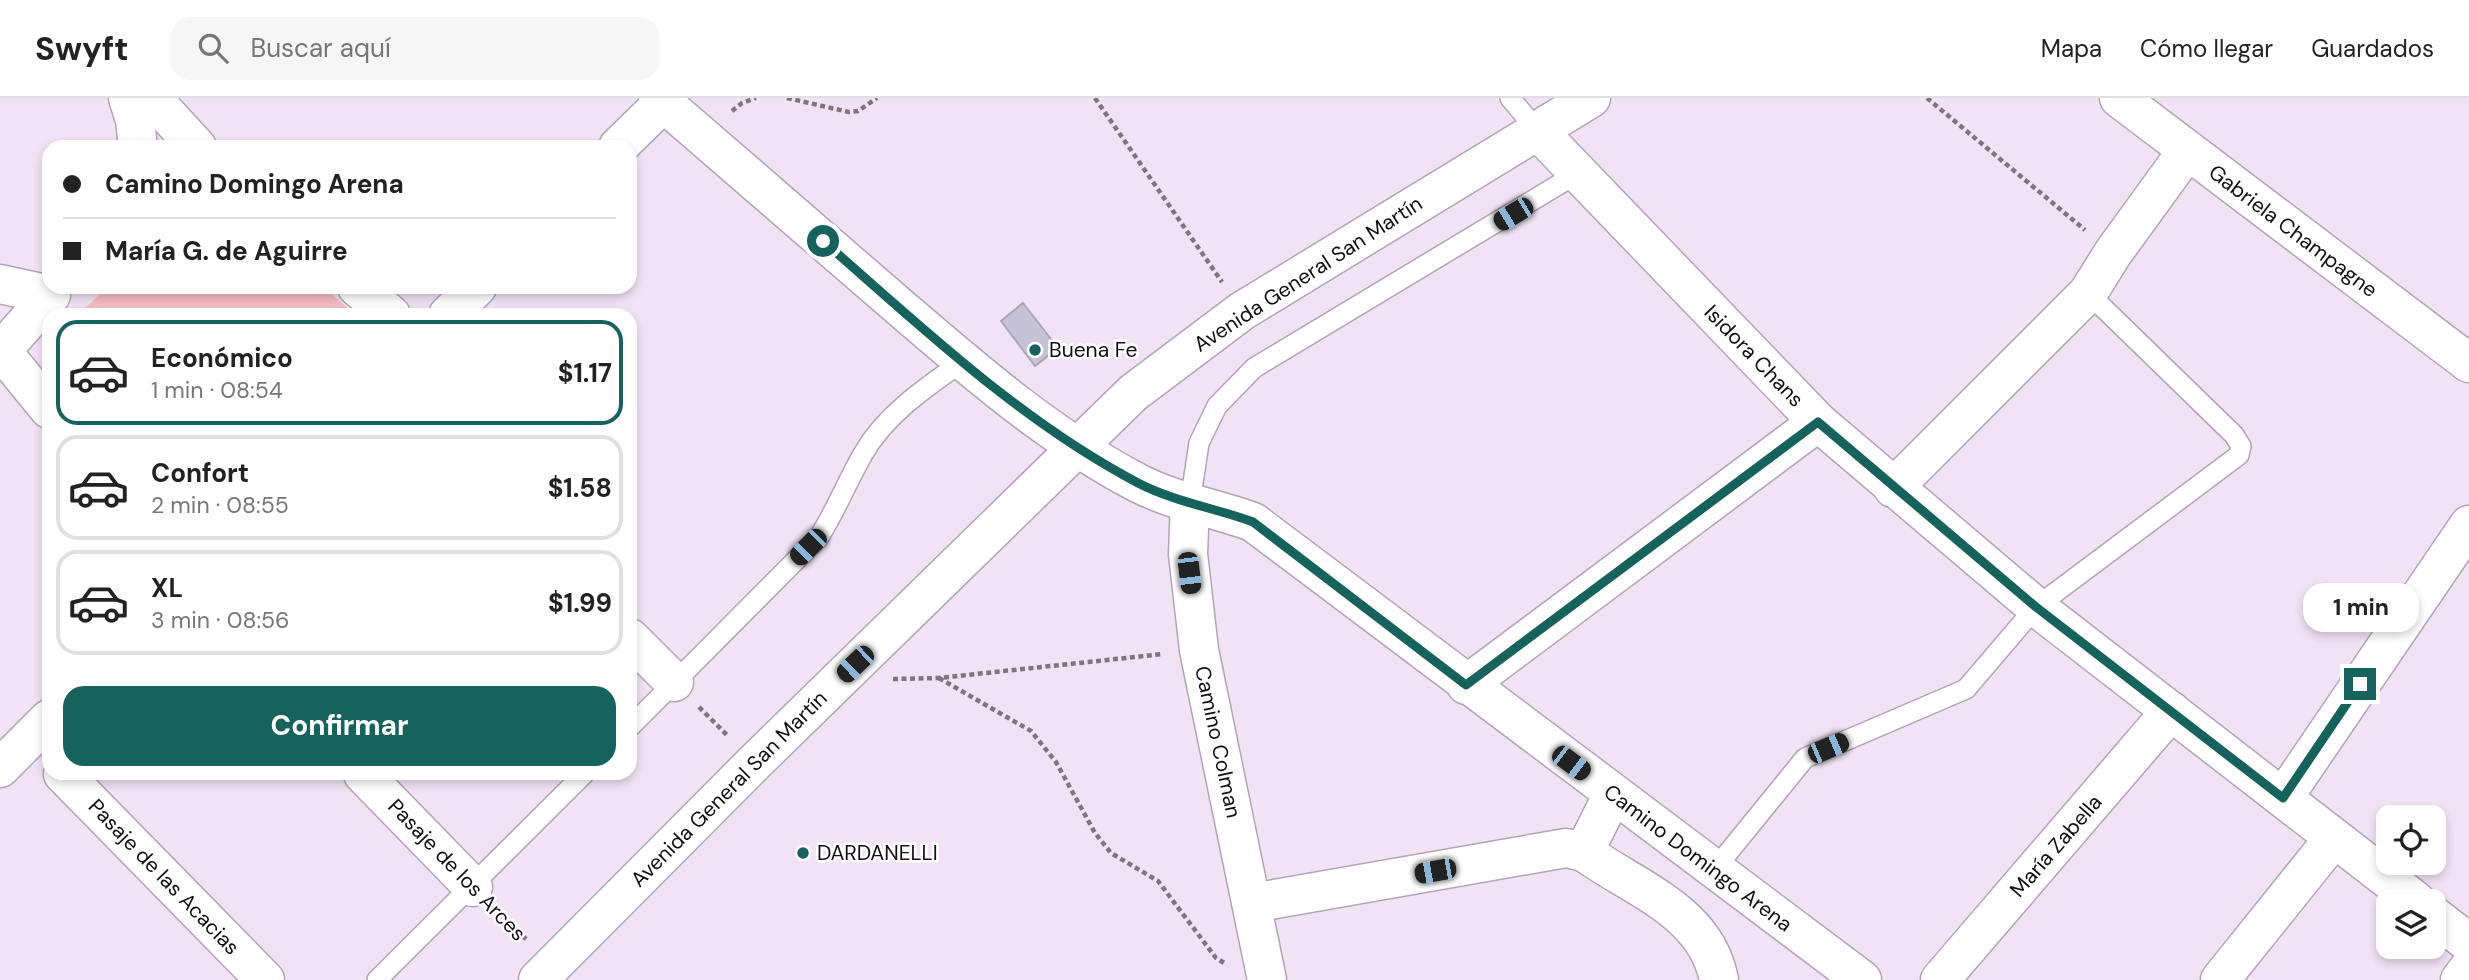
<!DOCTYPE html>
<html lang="es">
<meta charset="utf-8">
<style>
body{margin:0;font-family:"DM Sans",sans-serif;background:#f6f6f6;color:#222;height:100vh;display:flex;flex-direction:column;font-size:26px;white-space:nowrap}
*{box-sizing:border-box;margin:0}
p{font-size:23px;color:#767676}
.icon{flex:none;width:38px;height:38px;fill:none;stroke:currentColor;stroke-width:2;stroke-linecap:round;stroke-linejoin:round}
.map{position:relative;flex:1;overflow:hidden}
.sheet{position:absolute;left:42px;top:210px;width:595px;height:472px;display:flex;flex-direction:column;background:#fff;border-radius:21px;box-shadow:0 4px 10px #0003}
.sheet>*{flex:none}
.guide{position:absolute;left:42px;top:42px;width:595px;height:154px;border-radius:21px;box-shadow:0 4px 10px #0003;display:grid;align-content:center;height:154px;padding:0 21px;background:#fff}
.controls{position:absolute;left:2376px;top:707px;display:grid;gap:14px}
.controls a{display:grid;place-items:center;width:70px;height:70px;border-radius:14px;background:#fff;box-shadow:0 4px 10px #0003;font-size:35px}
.end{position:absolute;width:32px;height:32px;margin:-16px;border:9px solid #16635e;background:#fff;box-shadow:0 0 0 4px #fff}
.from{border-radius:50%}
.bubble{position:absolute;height:49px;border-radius:21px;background:#fff;box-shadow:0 4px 10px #0003;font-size:23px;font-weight:700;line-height:49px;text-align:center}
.car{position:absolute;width:21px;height:42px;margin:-21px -10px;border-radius:9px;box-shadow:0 0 5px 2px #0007;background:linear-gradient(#222 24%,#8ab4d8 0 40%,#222 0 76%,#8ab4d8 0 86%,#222 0)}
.guide b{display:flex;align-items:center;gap:24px;height:66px;font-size:26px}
.guide b+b{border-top:2px solid #e0e0e0}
.guide i{width:18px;height:18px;background:#222}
ul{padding:12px 0 0;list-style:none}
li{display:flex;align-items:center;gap:21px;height:105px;margin:0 14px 10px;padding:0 7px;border:4px solid #e0e0e0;border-radius:21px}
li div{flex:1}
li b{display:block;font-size:26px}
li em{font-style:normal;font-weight:700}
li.active{border-color:#16635e}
li>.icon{width:63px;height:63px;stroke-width:1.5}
.primary-button{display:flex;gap:14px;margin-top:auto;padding:14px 21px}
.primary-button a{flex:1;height:80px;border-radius:21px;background:#16635e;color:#fff;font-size:28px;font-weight:700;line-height:80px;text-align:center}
header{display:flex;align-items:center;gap:42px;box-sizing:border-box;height:98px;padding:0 35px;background:#fff;border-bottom:2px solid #e0e0e0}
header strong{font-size:33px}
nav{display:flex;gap:38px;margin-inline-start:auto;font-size:24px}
.search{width:490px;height:63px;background:#f6f6f6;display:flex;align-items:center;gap:18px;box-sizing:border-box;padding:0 24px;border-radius:21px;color:#767676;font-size:26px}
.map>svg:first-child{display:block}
.green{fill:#f6bcc3}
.building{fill:#c6c3d7;stroke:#aaa7ba;stroke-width:2}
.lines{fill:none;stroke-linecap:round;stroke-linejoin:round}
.service-casing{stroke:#b1a5b5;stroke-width:22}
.minor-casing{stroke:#b1a5b5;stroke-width:41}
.secondary-casing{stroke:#b1a5b5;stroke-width:41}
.path{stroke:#7f7581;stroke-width:4.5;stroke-dasharray:5 3.5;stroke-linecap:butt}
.service{stroke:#fff;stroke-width:19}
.minor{stroke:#fff;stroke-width:38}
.secondary{stroke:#fff;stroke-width:38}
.route{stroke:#16635e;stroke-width:9}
.poi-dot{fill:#16635e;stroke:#fff;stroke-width:2.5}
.labels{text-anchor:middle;stroke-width:5;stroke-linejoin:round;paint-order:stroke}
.street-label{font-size:21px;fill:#120d13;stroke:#fff}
.poi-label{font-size:21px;fill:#120d13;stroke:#fff;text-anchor:start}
</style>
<header>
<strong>Swyft</strong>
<div class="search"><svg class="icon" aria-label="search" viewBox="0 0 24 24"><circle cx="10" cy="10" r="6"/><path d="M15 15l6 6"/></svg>Buscar aquí</div>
<nav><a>Mapa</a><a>Cómo llegar</a><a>Guardados</a></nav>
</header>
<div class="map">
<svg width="2469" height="882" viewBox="0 0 2469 882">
<rect width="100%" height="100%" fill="#f1e3f5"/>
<path class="green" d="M107,189H324L355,217H78Z"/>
<path class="building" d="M1023,205L1058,250L1035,268L1001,223Z"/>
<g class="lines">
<g class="service-casing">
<g id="service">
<path d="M1510,0L1537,32"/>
<path d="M1190,405L1199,345L1217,308L1254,270L1578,75"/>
<path d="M630,629L819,439C836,412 847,384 863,356C885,317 926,289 962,264"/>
<path d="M1714,772L1805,660L1966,591L2036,509L2239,357L2241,348L2234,337L2088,195"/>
<path d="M377,882L584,676"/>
</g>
</g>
<g class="minor-casing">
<g id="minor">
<path d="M128,0L135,22L138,49"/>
<path d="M152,0L197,49"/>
<path d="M658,0C737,68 816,137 895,205C972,271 1048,338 1138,385C1175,404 1215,410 1253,424L1862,882"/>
<path d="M2119,0L2469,265"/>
<path d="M1537,32L1818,324L2036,509L2416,803"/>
<path d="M618,49L663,5"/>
<path d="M0,186L51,197L1,253"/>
<path d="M357,189L391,217"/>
<path d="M448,217L477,189"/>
<path d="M0,251L49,311"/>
<path d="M1893,390L2088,195L2113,155L2187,53"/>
<path d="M1190,405L1188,456L1199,552L1267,882"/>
<path d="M630,540L674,584"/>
<path d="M1466,587L1818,324"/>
<path d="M0,670L49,621"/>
<path d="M63,676L265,882"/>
<path d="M363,676L473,789"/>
<path d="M2283,700L2469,427"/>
<path d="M1584,754C1635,791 1706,813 1719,882"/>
<path d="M1252,805L1566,750L1584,754L1613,696"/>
<path d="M2434,818L2469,845"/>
<path d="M1940,882L2171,613"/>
<path d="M2220,882L2334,740"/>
<path d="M2460,882L2469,870"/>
</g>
</g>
<g class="secondary-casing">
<path id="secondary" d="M538,882L755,664L1133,295L1242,213L1591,0"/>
</g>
<g class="path">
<path d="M787,0L849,14L858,13L877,0"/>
<path d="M1095,0L1222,184"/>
<path d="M1927,0L2085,132"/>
<path d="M732,13L742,5L756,0"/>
<path d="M939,580L1031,633L1056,664L1095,735L1111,755L1158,783L1216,860L1226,866"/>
<path d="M893,581L939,580L1163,556"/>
<path d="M699,609L728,638"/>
<path d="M498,814L527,842"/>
</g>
<use href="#service" class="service"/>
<use href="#minor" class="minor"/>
<use href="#secondary" class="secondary"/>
</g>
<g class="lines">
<path class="route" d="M823,143C923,230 1020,323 1138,385C1175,404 1215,410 1253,424L1466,587L1818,324L2036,509L2283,700L2360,586"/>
</g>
<g class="poi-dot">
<circle cx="1035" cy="252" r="7"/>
<circle cx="803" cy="755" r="7"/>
</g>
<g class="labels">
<g class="street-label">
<text transform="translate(2293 133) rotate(37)" y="7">Gabriela Champagne</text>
<text transform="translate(1308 176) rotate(-33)" y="7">Avenida General San Martín</text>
<text transform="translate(1754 258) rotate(46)" y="7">Isidora Chans</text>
<text transform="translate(1218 644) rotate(78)" y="7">Camino Colman</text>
<text transform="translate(729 691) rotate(-45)" y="7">Avenida General San Martín</text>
<text transform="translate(2056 748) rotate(-49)" y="7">María Zabella</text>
<text transform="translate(1698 760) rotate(37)" y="7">Camino Domingo Arena</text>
<text transform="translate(457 772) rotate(46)" y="7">Pasaje de los Arces</text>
<text transform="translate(164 779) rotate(46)" y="7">Pasaje de las Acacias</text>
</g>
<g class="poi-label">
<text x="1049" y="259">Buena Fe</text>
<text x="817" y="762">DARDANELLI</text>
</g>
</g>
</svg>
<div class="controls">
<a><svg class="icon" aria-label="locate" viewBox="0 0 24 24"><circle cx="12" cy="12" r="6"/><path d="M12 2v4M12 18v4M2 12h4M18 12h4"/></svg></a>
<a><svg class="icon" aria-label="layers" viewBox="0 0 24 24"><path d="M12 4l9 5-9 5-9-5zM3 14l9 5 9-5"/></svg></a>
</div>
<i class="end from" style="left:823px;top:143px"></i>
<i class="end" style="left:2360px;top:586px"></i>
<div class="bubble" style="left:2303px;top:485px;width:116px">1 min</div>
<i class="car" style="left:1513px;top:116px;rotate:239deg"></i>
<i class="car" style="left:808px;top:449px;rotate:225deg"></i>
<i class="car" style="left:1189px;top:475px;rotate:173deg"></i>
<i class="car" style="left:855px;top:566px;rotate:226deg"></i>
<i class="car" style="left:1828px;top:650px;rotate:67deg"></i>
<i class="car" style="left:1571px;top:665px;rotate:127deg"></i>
<i class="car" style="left:1435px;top:773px;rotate:260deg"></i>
<div class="guide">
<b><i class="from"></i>Camino Domingo Arena</b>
<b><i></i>María G. de Aguirre</b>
</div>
<section class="sheet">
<ul>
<li class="active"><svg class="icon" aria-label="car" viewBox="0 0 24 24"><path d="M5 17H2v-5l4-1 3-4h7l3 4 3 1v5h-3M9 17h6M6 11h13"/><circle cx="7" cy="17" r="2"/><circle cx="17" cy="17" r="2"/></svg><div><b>Económico</b><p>1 min · 08:54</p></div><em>$1.17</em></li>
<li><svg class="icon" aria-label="car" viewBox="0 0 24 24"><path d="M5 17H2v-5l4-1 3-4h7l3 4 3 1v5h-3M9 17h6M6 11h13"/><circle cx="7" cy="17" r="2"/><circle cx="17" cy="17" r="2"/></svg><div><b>Confort</b><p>2 min · 08:55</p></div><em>$1.58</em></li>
<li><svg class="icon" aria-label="car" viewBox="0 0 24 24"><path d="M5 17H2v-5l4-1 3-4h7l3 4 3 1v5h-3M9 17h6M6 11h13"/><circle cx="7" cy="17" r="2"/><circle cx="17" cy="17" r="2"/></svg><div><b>XL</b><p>3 min · 08:56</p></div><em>$1.99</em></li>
</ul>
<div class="primary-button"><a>Confirmar</a></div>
</section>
</div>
